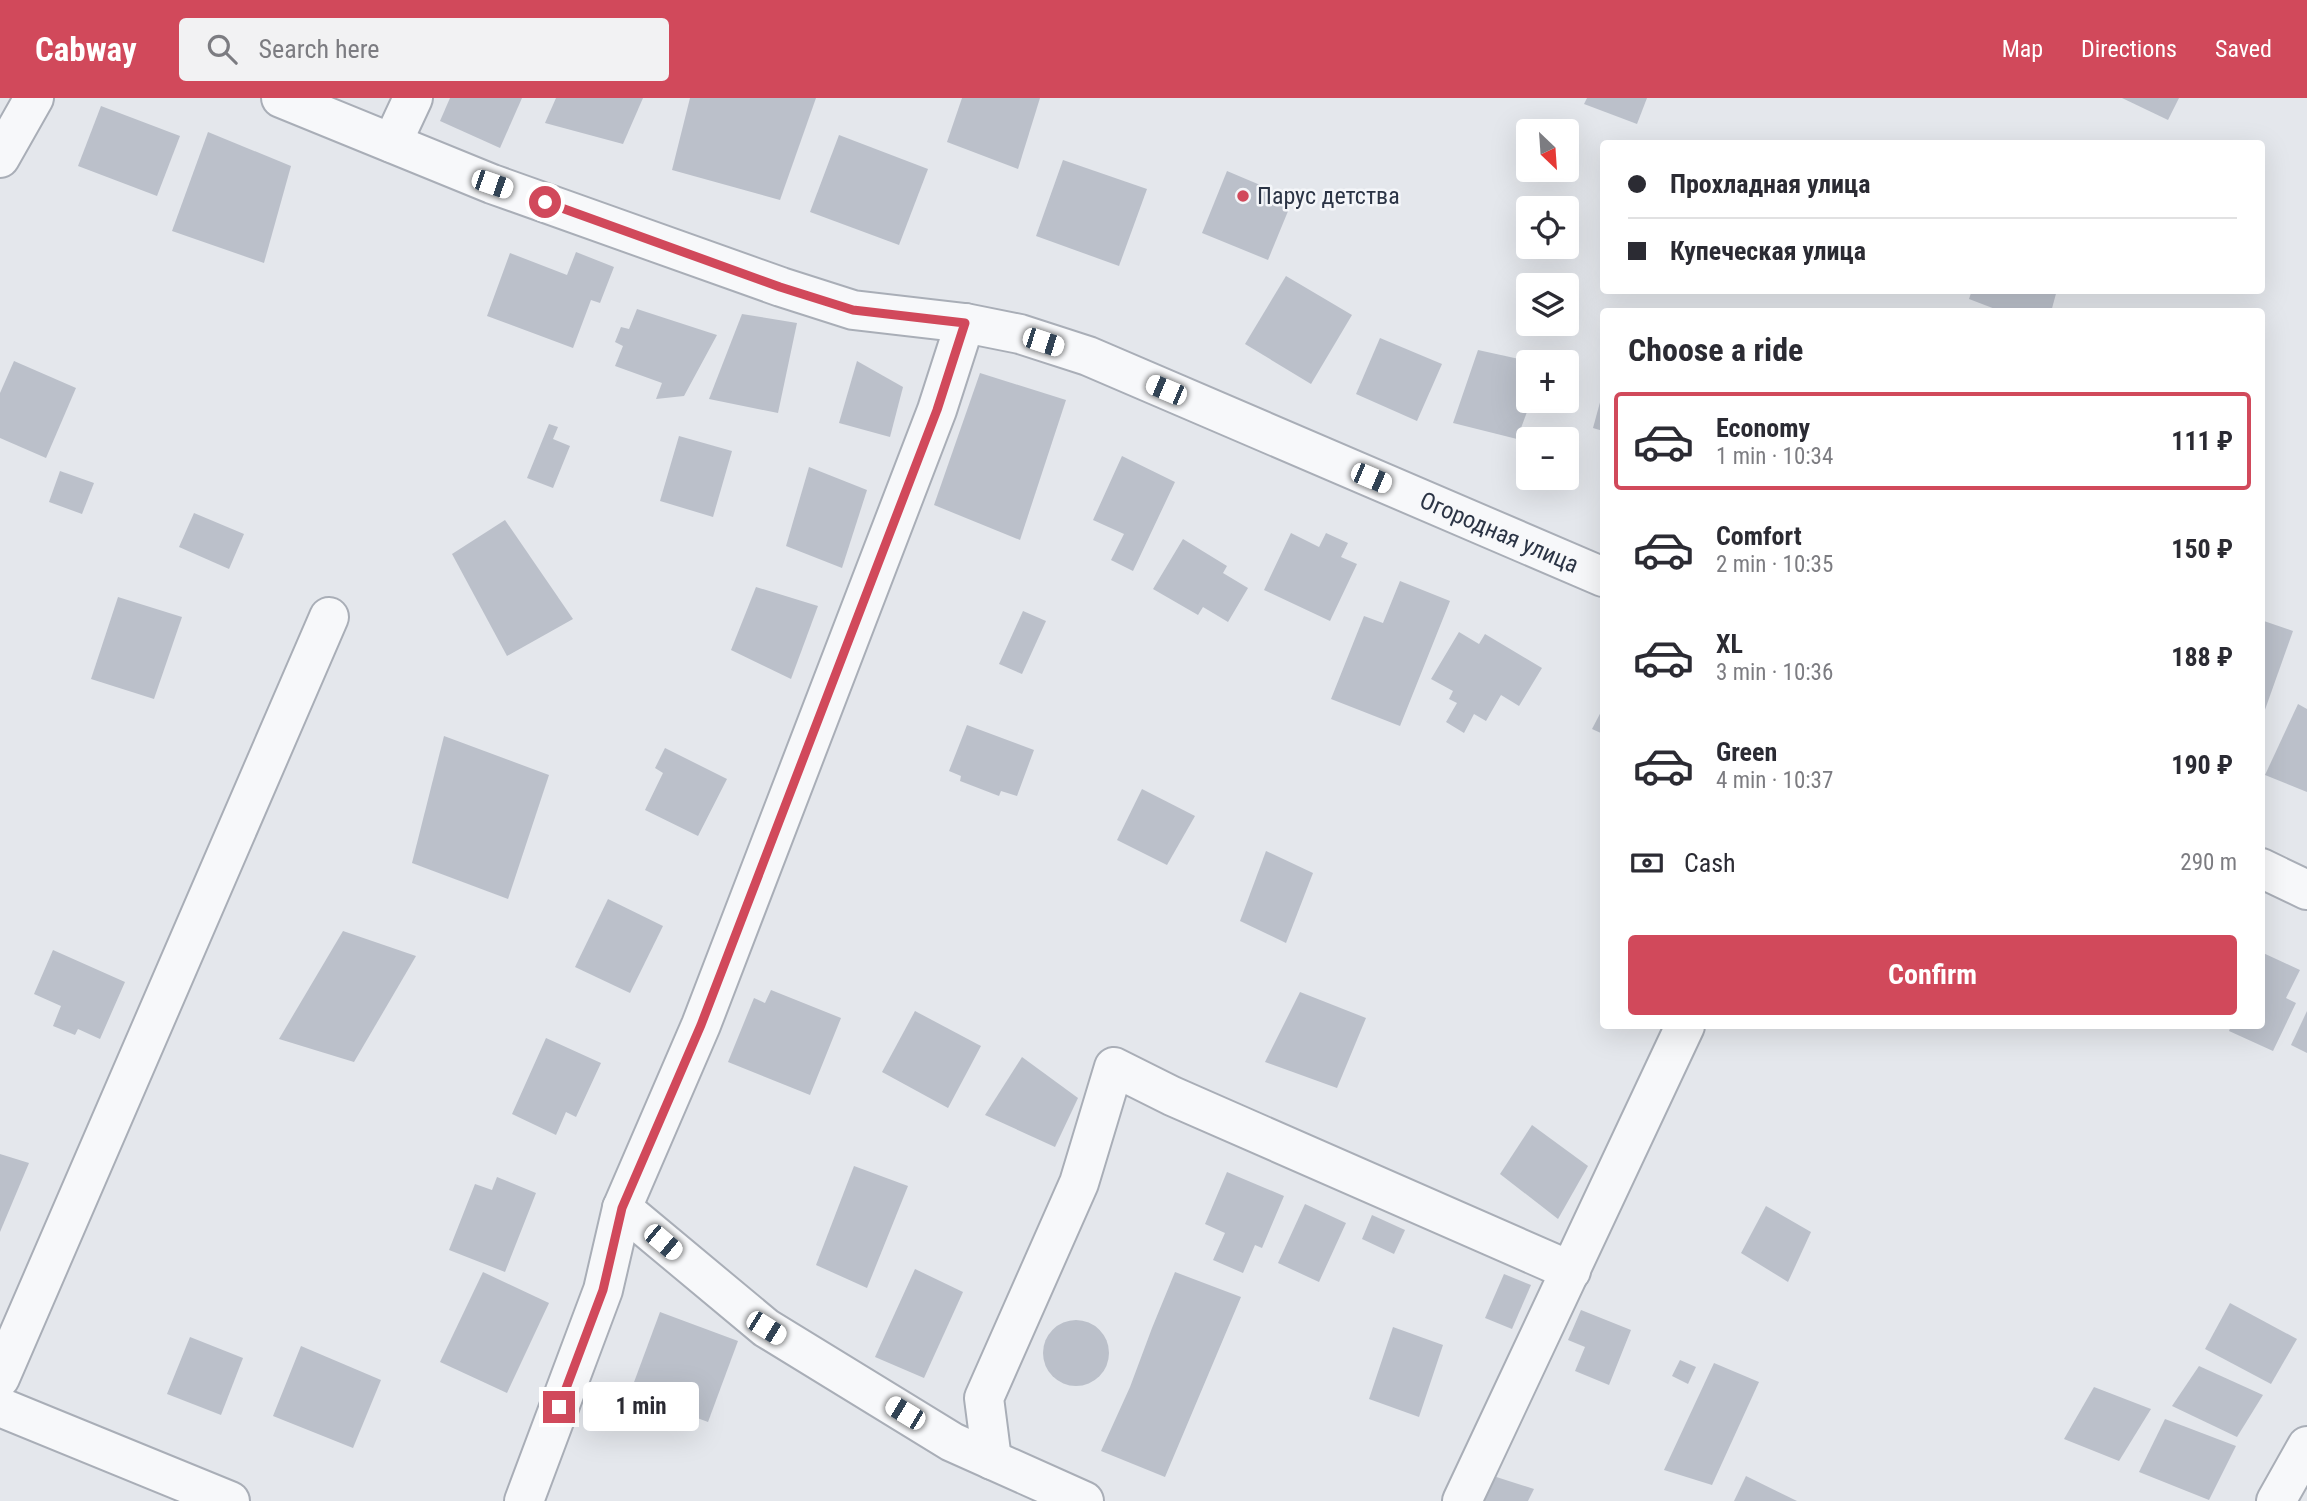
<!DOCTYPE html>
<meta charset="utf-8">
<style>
body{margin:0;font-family:"Roboto Condensed",sans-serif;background:#f2f2f3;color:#2b2b33;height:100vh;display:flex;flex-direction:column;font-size:26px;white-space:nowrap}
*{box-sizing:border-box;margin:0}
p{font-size:23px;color:#7c7c81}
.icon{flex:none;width:38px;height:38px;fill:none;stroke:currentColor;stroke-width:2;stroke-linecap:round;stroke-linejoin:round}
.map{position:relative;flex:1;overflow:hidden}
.panel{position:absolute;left:1600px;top:210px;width:665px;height:721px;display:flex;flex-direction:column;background:#fff;border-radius:7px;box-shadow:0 7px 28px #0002}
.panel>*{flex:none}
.hud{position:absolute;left:1600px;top:42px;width:665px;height:154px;border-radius:7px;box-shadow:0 7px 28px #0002;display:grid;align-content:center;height:154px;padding:0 28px;background:#fff}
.needle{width:46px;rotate:155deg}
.fabs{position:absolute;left:1516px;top:21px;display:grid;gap:14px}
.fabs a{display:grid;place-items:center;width:63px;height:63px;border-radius:7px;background:#fff;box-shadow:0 7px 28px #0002;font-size:35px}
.end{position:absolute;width:32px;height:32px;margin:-16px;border:9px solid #d1495b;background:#fff;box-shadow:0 0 0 4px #fff}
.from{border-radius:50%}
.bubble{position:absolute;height:49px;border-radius:7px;background:#fff;box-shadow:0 7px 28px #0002;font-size:23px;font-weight:700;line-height:49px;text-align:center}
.car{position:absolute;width:21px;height:42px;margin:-21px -10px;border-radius:9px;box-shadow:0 0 5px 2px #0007;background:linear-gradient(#fff 24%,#345 0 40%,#fff 0 76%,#345 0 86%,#fff 0)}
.hud b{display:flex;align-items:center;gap:24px;height:66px;font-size:26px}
.hud b+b{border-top:2px solid #e1e1e2}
.hud i{width:18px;height:18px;background:#2b2b33}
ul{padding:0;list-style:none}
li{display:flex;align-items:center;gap:21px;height:98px;margin:0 14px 10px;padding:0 14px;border:4px solid transparent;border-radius:7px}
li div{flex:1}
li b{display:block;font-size:26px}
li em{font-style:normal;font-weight:700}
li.active{border-color:#d1495b}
li>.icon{width:63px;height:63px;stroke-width:1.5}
h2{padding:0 28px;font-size:32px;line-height:84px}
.pay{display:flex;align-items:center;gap:18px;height:77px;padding:0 28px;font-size:26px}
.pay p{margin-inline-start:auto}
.primary-button{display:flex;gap:14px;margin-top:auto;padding:14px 28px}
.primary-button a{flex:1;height:80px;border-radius:7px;background:#d1495b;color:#fff;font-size:28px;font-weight:700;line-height:80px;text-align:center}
header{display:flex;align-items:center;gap:42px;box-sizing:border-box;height:98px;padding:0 35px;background:#d1495b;color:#fff}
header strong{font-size:33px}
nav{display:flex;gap:38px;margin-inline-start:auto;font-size:24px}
.search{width:490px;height:63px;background:#f2f2f3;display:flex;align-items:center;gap:18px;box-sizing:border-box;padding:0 24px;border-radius:7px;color:#7c7c81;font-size:26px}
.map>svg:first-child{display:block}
.building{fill:#bbc0ca}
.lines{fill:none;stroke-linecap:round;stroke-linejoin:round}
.minor-casing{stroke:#a9aeb7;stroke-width:42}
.minor{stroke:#f7f8fa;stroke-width:38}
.route{stroke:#d1495b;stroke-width:9}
.poi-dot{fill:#d1495b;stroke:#f4f6f9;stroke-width:2.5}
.labels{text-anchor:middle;stroke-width:5;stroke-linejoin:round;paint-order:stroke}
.poi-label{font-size:24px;fill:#2b3445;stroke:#f4f6f9;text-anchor:start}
.street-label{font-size:24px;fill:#2b3445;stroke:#f4f6f9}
</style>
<header>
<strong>Cabway</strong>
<div class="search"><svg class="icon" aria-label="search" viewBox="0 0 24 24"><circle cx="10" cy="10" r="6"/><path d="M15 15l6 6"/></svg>Search here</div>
<nav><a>Map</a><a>Directions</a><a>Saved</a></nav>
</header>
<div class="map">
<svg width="2307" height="1403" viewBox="0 0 2307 1403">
<rect width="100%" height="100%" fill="#e4e7ec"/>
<g class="building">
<path d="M450,0H522L500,50L440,23Z"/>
<path d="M556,0H643L623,46L545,25Z"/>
<path d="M690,0H816L780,102L672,72Z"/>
<path d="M962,0H1040L1018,71L947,44Z"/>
<path d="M1587,0H1647L1637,26L1584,6Z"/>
<path d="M2122,0H2179L2168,22Z"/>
<path d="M101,8L180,38L157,98L78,68Z"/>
<path d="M208,34L291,68L264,165L172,133Z"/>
<path d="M839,37L928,71L899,147L810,114Z"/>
<path d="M1063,62L1147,91L1119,168L1036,138Z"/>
<path d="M1227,73L1293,101L1268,162L1202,135Z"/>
<path d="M576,154L614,169L600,205L591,202L573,250L487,218L510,155L567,177Z"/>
<path d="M1286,178L1352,217L1311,286L1245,246Z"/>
<path d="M1972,192H2057L2051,214H2003L1969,201Z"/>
<path d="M637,211L717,237L684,298L656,301L662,285L615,268L623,248L615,244L621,229L629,231Z"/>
<path d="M742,216L797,225L778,315L709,301Z"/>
<path d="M1380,240L1442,266L1417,323L1356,296Z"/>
<path d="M1478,252L1528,263V303H1531L1517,341L1453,325Z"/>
<path d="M14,263L76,290L46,360L0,340V295Z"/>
<path d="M857,263L903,289L890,339L839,325Z"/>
<path d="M980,275L1066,302L1020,442L934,407Z"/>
<path d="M1602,297H1603V333L1593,330Z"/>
<path d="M549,326L558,329L553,341L570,348L553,390L527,380Z"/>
<path d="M679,338L732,353L713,419L660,403Z"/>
<path d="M1122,358L1175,384L1133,473L1111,462L1124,436L1093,422Z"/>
<path d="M809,369L867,392L842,470L786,448Z"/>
<path d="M60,373L94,385L82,416L49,404Z"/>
<path d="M194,415L244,436L229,471L179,449Z"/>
<path d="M505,422L573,521L507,558L452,456Z"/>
<path d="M1291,435L1319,449L1326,435L1348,445L1341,459L1357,466L1330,523L1264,492Z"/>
<path d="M1183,441L1227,468L1223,475L1248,490L1228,524L1203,509L1198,517L1153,491Z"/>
<path d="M1400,483L1450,503L1400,628L1331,601L1364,518L1383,525Z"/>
<path d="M756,489L818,508L791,581L731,552Z"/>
<path d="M118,499L182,519L154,601L91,581Z"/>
<path d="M1023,513L1046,523L1022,576L999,566Z"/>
<path d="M2261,522L2293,533L2261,623Z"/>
<path d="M1459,534L1479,546L1485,536L1542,570L1519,608L1501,597L1486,623L1474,616L1464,635L1446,624L1457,605L1449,601L1453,593L1431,581Z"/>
<path d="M2298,606L2307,611V694L2265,677Z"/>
<path d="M1603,610V636L1592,631Z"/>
<path d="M967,627L1034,652L1017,698L1001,693L999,698L960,683L961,678L949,673Z"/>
<path d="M444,638L549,677L508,801L412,765Z"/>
<path d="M665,650L727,681L698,738L645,712L663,675L655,670Z"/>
<path d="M1142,691L1195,718L1167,767L1117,742Z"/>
<path d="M1266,753L1313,775L1286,845L1240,823Z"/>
<path d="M608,801L663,828L630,895L575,869Z"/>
<path d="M343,833L416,858L354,964L279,941Z"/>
<path d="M53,852L125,884L100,941L78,931L75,937L53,928L61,908L34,896Z"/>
<path d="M2261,854L2300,872L2286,900L2296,905L2273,953L2229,933L2231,928H2261Z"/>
<path d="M771,892L841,920L810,997L728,964L754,900L765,905Z"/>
<path d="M1300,894L1366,920L1337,990L1265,964Z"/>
<path d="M915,913L981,948L948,1010L882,974Z"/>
<path d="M2307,913V955L2291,947Z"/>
<path d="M546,940L601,965L576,1019L566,1014L556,1037L512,1016Z"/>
<path d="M1022,959L1078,1000L1055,1049L985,1017Z"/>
<path d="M1532,1027L1588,1068L1558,1121L1500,1076Z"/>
<path d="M0,1056L29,1065L0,1134Z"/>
<path d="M854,1068L908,1088L867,1190L816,1167Z"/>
<path d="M1227,1074L1284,1098L1262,1150L1255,1147L1243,1175L1213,1162L1225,1135L1205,1126Z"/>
<path d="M497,1079L536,1095L505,1174L449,1152L475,1086L492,1092Z"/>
<path d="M1305,1106L1346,1125L1319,1184L1278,1165Z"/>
<path d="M1766,1108L1811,1134L1788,1184L1741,1155Z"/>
<path d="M1372,1117L1405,1132L1394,1156L1362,1141Z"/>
<path d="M915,1171L963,1194L924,1280L875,1259Z"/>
<path d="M483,1174L549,1205L507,1295L440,1264Z"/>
<path d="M1175,1174L1241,1199L1165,1379L1101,1353L1130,1289L1152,1230Z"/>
<path d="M1504,1176L1531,1187L1512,1231L1485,1220Z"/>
<path d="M2230,1205L2297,1241L2271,1286L2205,1251Z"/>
<path d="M1581,1212L1631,1232L1609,1287L1575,1273L1585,1249L1568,1242Z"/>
<path d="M660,1214L738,1243L708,1324L630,1295Z"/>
<circle cx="1076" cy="1255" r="33"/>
<path d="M1393,1229L1443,1247L1419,1319L1369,1301Z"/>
<path d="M190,1239L243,1260L221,1317L167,1296Z"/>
<path d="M301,1248L381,1282L353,1350L273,1318Z"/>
<path d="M1680,1262L1696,1269L1688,1286L1672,1278Z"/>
<path d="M1714,1265L1759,1284L1712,1387L1664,1372Z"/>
<path d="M2199,1268L2263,1297L2237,1339L2172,1308Z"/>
<path d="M2094,1289L2151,1311L2119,1363L2064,1341Z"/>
<path d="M2165,1321L2236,1348L2209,1402L2139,1374Z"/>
<path d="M1487,1376L1534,1391L1528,1403H1475Z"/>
<path d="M1746,1378L1797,1403H1734Z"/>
</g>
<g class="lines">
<g class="minor-casing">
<g id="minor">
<path id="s1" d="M281,0L492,86L781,189L853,212L965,225L1020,236L1088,258L1603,479"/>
<path d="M392,45L413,0"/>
<path d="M0,60L34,0"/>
<path d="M2261,770L2307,792"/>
<path d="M622,1110L766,1230L952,1344L1084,1403"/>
<path d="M0,1280L329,519"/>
<path d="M0,1309L230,1403"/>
<path d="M992,1362L984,1300L1079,1085L1114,969L1172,998L1571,1173"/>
<path d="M524,1403L603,1192L622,1110L701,927L937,312L965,225"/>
<path d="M1462,1403L1685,928"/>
<path d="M2276,1403L2307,1348"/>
</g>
</g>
<use href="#minor" class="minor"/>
</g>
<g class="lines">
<path class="route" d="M545,104L780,189L853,212L965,225L937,312L701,927L622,1110L603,1192L559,1309"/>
</g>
<circle class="poi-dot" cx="1243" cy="98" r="7"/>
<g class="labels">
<g class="poi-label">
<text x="1257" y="106">Парус детства</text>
</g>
<g class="street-label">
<text dy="8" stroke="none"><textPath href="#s1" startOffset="1298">Огородная улица</textPath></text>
</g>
</g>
</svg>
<div class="fabs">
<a><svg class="needle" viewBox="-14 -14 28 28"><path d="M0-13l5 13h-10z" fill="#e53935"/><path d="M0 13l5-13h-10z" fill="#7c7c81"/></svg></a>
<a><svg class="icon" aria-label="locate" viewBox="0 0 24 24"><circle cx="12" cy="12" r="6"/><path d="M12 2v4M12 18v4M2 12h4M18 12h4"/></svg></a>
<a><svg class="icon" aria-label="layers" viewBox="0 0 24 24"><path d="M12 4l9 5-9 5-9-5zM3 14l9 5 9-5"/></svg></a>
<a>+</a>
<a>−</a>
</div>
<i class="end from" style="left:545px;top:104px"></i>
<i class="end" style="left:559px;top:1309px"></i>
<div class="bubble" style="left:583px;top:1284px;width:116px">1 min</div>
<i class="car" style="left:492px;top:86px;rotate:109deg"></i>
<i class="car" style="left:1043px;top:244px;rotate:108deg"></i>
<i class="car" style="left:1166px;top:292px;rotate:293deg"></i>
<i class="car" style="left:1371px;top:380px;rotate:113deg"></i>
<i class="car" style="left:663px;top:1144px;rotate:130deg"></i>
<i class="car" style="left:766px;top:1230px;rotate:122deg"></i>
<i class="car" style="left:905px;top:1315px;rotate:301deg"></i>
<div class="hud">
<b><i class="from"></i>Прохладная улица</b>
<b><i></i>Купеческая улица</b>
</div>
<section class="panel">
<h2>Choose a ride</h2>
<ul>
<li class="active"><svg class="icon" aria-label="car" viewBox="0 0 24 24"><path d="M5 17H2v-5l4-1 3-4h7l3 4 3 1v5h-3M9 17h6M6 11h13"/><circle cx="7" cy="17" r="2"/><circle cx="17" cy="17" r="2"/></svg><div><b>Economy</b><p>1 min · 10:34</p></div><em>111 ₽</em></li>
<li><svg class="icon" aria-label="car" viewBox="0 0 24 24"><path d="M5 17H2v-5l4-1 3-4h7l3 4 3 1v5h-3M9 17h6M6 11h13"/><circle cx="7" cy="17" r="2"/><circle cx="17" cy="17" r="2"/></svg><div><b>Comfort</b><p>2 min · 10:35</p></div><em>150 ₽</em></li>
<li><svg class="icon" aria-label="car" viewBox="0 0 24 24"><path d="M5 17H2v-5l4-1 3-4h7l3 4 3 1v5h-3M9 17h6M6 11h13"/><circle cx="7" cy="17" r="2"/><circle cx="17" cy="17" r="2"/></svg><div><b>XL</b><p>3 min · 10:36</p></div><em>188 ₽</em></li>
<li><svg class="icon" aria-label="car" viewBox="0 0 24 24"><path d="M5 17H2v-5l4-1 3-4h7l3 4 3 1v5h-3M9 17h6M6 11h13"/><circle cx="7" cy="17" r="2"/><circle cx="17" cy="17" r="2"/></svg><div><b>Green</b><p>4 min · 10:37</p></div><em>190 ₽</em></li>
</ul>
<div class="pay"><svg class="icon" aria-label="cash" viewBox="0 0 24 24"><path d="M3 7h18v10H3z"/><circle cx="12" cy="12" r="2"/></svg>Cash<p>290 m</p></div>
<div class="primary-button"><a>Confirm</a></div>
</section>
</div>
